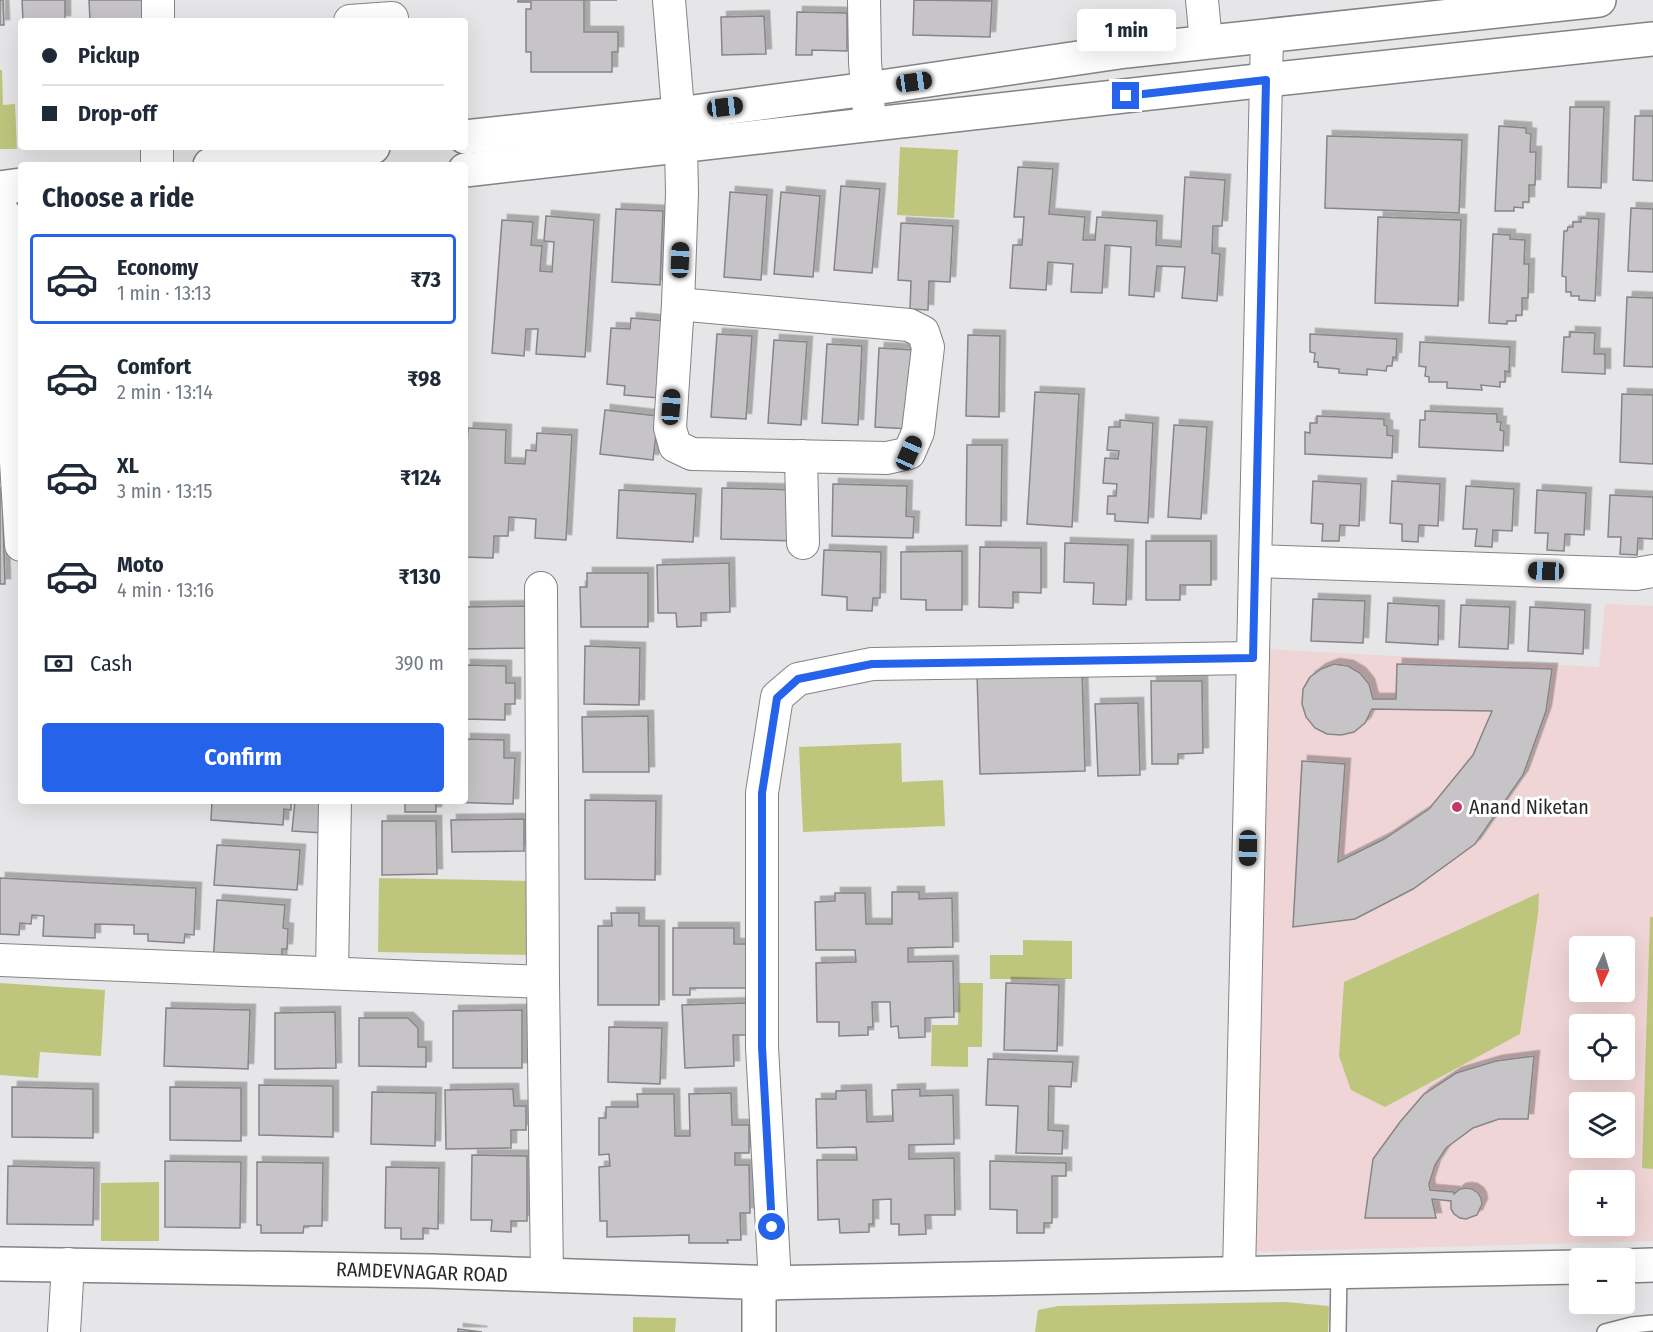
<!DOCTYPE html>
<meta charset="utf-8">
<style>
body{margin:0;font-family:"Fira Sans Condensed",sans-serif;background:#f6f6f7;color:#1f2937;height:100vh;display:flex;flex-direction:column;font-size:22px;white-space:nowrap}
*{box-sizing:border-box;margin:0}
p{font-size:20px;color:#747a83}
.icon{flex:none;width:33px;height:33px;fill:none;stroke:currentColor;stroke-width:2;stroke-linecap:round;stroke-linejoin:round}
.map{position:relative;flex:1;overflow:hidden}
.panel{position:absolute;left:18px;top:162px;width:450px;height:642px;display:flex;flex-direction:column;background:#fff;border-radius:6px;box-shadow:0 6px 24px #0002}
.panel>*{flex:none}
.hud{position:absolute;left:18px;top:18px;width:450px;height:132px;border-radius:6px;box-shadow:0 6px 24px #0002;display:grid;align-content:center;height:132px;padding:0 24px;background:#fff}
.needle{width:39px;rotate:184deg}
.controls{position:absolute;left:1569px;top:936px;display:grid;gap:12px}
.controls a{display:grid;place-items:center;width:66px;height:66px;border-radius:6px;background:#fff;box-shadow:0 6px 24px #0002;font-size:30px}
.end{position:absolute;width:27px;height:27px;margin:-14px;border:8px solid #2563eb;background:#fff;box-shadow:0 0 0 3px #fff}
.from{border-radius:50%}
.bubble{position:absolute;height:42px;border-radius:6px;background:#fff;box-shadow:0 6px 24px #0002;font-size:20px;font-weight:700;line-height:42px;text-align:center}
.car{position:absolute;width:18px;height:36px;margin:-18px -9px;border-radius:8px;box-shadow:0 0 4px 2px #0007;background:linear-gradient(#222 24%,#8ab4d8 0 40%,#222 0 76%,#8ab4d8 0 86%,#222 0)}
.hud b{display:flex;align-items:center;gap:21px;height:57px;font-size:22px}
.hud b+b{border-top:2px solid #e0e1e3}
.hud i{width:15px;height:15px;background:#1f2937}
ul{padding:0;list-style:none}
li{display:flex;align-items:center;gap:18px;height:90px;margin:0 12px 9px;padding:0 12px;border:3px solid transparent;border-radius:6px}
li div{flex:1}
li b{display:block;font-size:22px}
li em{font-style:normal;font-weight:700}
li.on{border-color:#2563eb}
li>.icon{width:54px;height:54px;stroke-width:1.5}
h2{padding:0 24px;font-size:27px;line-height:72px}
.pay{display:flex;align-items:center;gap:15px;height:66px;padding:0 24px;font-size:22px}
.pay p{margin-inline-start:auto}
.primary-button{display:flex;gap:12px;margin-top:auto;padding:12px 24px}
.primary-button a{flex:1;height:69px;border-radius:6px;background:#2563eb;color:#fff;font-size:24px;font-weight:700;line-height:69px;text-align:center}
.map>svg:first-child{display:block}
.education{fill:#f0d5d6;fill-rule:evenodd}
.green{fill:#bec67d}
.building{fill:#c6c4c6;stroke:#878587;stroke-width:1.5;filter:url(#shadow)}
.lines{fill:none;stroke-linecap:round;stroke-linejoin:round}
.service-casing{stroke:#838386;stroke-width:18}
.minor-casing{stroke:#838386;stroke-width:34}
.tertiary-casing{stroke:#838386;stroke-width:36}
.service{stroke:#fff;stroke-width:15}
.minor{stroke:#fff;stroke-width:32}
.tertiary{stroke:#fff;stroke-width:33}
.route{stroke:#2563eb;stroke-width:8}
.poi-dot{fill:#c53866;stroke:#fff;stroke-width:2}
.labels{text-anchor:middle;stroke-width:6;stroke-linejoin:round;paint-order:stroke}
.poi-label{font-size:20px;fill:#29292a;stroke:#fff;text-anchor:start}
.street-label{font-size:20px;fill:#29292a;stroke:#fff}
</style>
<div class="map">
<svg width="1653" height="1332" viewBox="0 0 1653 1332">
<defs>
<filter id="shadow"><feDropShadow dx="5.5" dy="-5.5" stdDeviation="0" flood-color="#0004"/></filter>
</defs>
<rect width="100%" height="100%" fill="#e6e6e8"/>
<path class="education" d="M1605,604L1653,606V1241L1253,1252L1264,649L1599,667ZM1580,946H1624V992H1580ZM1580,1024H1624V1070H1580ZM1580,1102H1624V1148H1580ZM1580,1180H1624V1226H1580Z"/>
<g class="green">
<path d="M0,70H2L3,105L15,104L17,149H0Z"/>
<path d="M900,147L958,150L954,218L897,215Z"/>
<path d="M901,743L902,782L943,780L945,826L803,832L799,747Z"/>
<path d="M379,878L529,881L528,955L378,952Z"/>
<path d="M1539,893L1538,914L1520,1034L1385,1107L1351,1090L1339,1056L1344,982Z"/>
<path d="M1650,917H1653V1169L1642,1168Z"/>
<path d="M1023,940L1072,941V979H990V955H1023Z"/>
<path d="M0,983L105,990L101,1056L40,1052L38,1078L0,1075Z"/>
<path d="M959,983H983L982,1047H968V1067L931,1066L932,1025H958Z"/>
<path d="M159,1182V1241H101V1183Z"/>
<path d="M1286,1302L1329,1306L1328,1332H1035L1038,1310L1058,1306Z"/>
<path d="M633,1317L676,1318L675,1332H633Z"/>
</g>
<g class="building">
<path d="M0,0H3L4,25H0Z"/>
<path d="M22,0H65V21H23Z"/>
<path d="M89,0H143V21H90Z"/>
<path d="M518,0H617H584V32H618V52H612V72H531V52H526V9H531V2H518Z"/>
<path d="M914,0L992,1L990,37L913,35Z"/>
<path d="M797,12L847,13V51L812,50V55H796Z"/>
<path d="M764,16L766,54L722,55L721,17Z"/>
<path d="M1570,107H1604L1601,188L1568,187Z"/>
<path d="M1635,116H1653V181L1633,180Z"/>
<path d="M1499,126L1526,128V133L1531,134L1530,152H1536L1535,185H1529V202H1523V208L1514,207V211H1495Z"/>
<path d="M1327,136L1462,140L1459,213L1325,208Z"/>
<path d="M1018,167L1053,169L1049,214L1085,217L1083,240H1095L1097,217L1157,221L1156,245L1181,247L1185,177L1225,180L1222,226H1213L1212,253L1220,254L1217,301L1182,298L1185,267L1157,266L1154,297L1129,295L1131,247L1105,245L1102,293L1071,292L1073,264L1048,262L1046,290L1010,288L1013,245H1022L1024,217H1014Z"/>
<path d="M841,186L880,189L872,273L834,270Z"/>
<path d="M730,192L767,195L761,280L724,277Z"/>
<path d="M781,192L820,196L813,277L774,274Z"/>
<path d="M1631,208L1653,209V272L1628,271Z"/>
<path d="M616,209L663,211L660,285L612,282Z"/>
<path d="M546,216L594,220L585,357L536,354L538,329H526L524,356L492,353L502,220L533,222L531,245L542,246L540,271L552,272L554,242L544,241Z"/>
<path d="M1378,217L1461,220L1458,306L1375,303Z"/>
<path d="M1581,218L1599,219L1595,301L1579,300V296H1571V292H1566V277L1562,276L1564,231H1567L1568,227H1573V222H1581Z"/>
<path d="M901,223L953,226L950,282L929,281L928,310L910,309L911,281L898,280Z"/>
<path d="M1493,234L1510,235V239L1525,240L1524,264H1529L1528,298H1522V315H1516V321H1507V324L1489,323Z"/>
<path d="M1627,297L1653,298V367L1624,366Z"/>
<path d="M631,318L665,321L659,398L624,395L625,386L607,384L611,328L630,329Z"/>
<path d="M1570,332L1595,333L1594,354H1605V374L1562,372L1564,337H1570Z"/>
<path d="M717,334L752,336L746,419L711,417Z"/>
<path d="M1310,334L1397,339L1396,358L1393,357L1392,366H1387L1386,371L1367,369V375L1339,373V369L1318,367V362H1314L1315,353L1310,352Z"/>
<path d="M968,335L1000,336L999,417L966,416Z"/>
<path d="M774,340L807,342L801,425L768,423Z"/>
<path d="M1420,342L1510,347L1509,372L1505,371V382H1500V387L1481,385L1482,390L1447,388V382H1429V377L1425,376L1426,367L1419,366Z"/>
<path d="M827,344L862,346L858,425L822,423Z"/>
<path d="M879,348L915,350L910,429L875,427Z"/>
<path d="M1035,392L1079,394L1072,527L1027,524Z"/>
<path d="M1622,394L1653,395V464L1620,462Z"/>
<path d="M605,410L658,416L653,460L600,454Z"/>
<path d="M1425,411L1497,414V422H1501L1500,430L1504,431L1503,451L1419,447L1420,420H1425Z"/>
<path d="M1317,416L1384,419V425L1387,426V435L1393,436L1392,458L1305,454V432L1310,433V423H1317Z"/>
<path d="M1120,420L1153,423L1148,523L1115,521V514H1107L1108,496H1116L1117,484L1103,483L1105,458L1118,459L1119,451L1107,450L1109,427H1120Z"/>
<path d="M1174,425L1207,427L1201,519L1168,517Z"/>
<path d="M468,428L506,430L505,463L525,464L526,450L536,451L537,433L572,435L566,540L535,538L536,519L509,517L508,536H494L493,558L465,557V474Z"/>
<path d="M967,445H1002L1001,526L966,525Z"/>
<path d="M1313,481L1361,484L1359,526L1340,525L1339,541H1322L1323,524L1311,523Z"/>
<path d="M1392,481L1440,484L1438,526L1419,525L1418,542L1402,541V524L1390,523Z"/>
<path d="M833,484L907,486L906,516L914,517L913,538L832,536Z"/>
<path d="M1466,486L1514,489L1512,531L1493,530L1492,547L1475,546L1477,529H1463Z"/>
<path d="M0,488H2L5,584H0Z"/>
<path d="M722,488L799,490L798,541L721,539Z"/>
<path d="M619,490L696,494L693,542L617,538Z"/>
<path d="M1537,490L1586,493L1584,535L1565,534L1564,551L1547,550L1548,533H1535Z"/>
<path d="M1610,495L1653,497V539L1638,538L1637,555L1620,554L1621,537H1608Z"/>
<path d="M1146,541H1211V585H1180V600H1146Z"/>
<path d="M1065,543L1128,545L1126,605L1093,604L1094,583L1064,582Z"/>
<path d="M980,547L1041,548V593L1013,592V608L979,607Z"/>
<path d="M824,550L881,552L880,598H873L872,611L847,610V597L822,595Z"/>
<path d="M962,551V610H926V600L901,599V552Z"/>
<path d="M729,563L730,612L701,613V626L677,627L676,613H658L657,565Z"/>
<path d="M587,573H648V627H581L580,587H587Z"/>
<path d="M1313,599L1365,601L1363,643L1311,641Z"/>
<path d="M1388,603L1439,606L1438,645L1386,642Z"/>
<path d="M1461,605L1510,607L1508,649L1459,647Z"/>
<path d="M530,606L531,648L465,649V607Z"/>
<path d="M1530,607L1585,610L1583,654L1528,651Z"/>
<path d="M585,646L640,648L639,705L584,704Z"/>
<path d="M1334,664L1348,666L1360,673L1369,684L1373,699H1396L1397,664L1552,669L1546,711L1523,775L1475,844L1413,889L1355,919L1293,927L1302,761L1345,764L1338,862L1384,839L1429,809L1473,755L1492,711L1372,709L1365,723L1354,732L1341,735L1327,734L1315,728L1306,717L1302,704L1303,689L1310,677L1321,669Z"/>
<path d="M465,665L506,666V683H515V704H505V720L465,719Z"/>
<path d="M1082,670L1085,771L980,774L977,673Z"/>
<path d="M1151,681H1202L1203,753L1178,754V764H1152Z"/>
<path d="M1138,703L1140,775L1098,776L1095,704Z"/>
<path d="M648,716L649,772H583L582,717Z"/>
<path d="M465,739L504,740V758H515L513,804L445,802L465,801Z"/>
<path d="M585,800L656,801L655,880L585,879Z"/>
<path d="M212,801H291V810L284,809L283,825L211,820Z"/>
<path d="M295,801H325L323,833L292,831Z"/>
<rect x="405" y="801" width="31" height="11"/>
<path d="M524,819V851L452,852L451,820Z"/>
<path d="M382,821H436L437,874L382,875Z"/>
<path d="M217,845L300,850L297,890L214,885Z"/>
<path d="M0,878L196,888L194,935L185,934L184,943L148,941V934H134V925L95,924V938L43,936L44,916L32,915L31,924L20,923L19,935L0,934Z"/>
<path d="M892,892H919V899L952,898L953,947L908,948V962L953,961L954,1017L925,1018V1037L899,1038L898,1026L891,1027L890,1002H872L873,1027H868V1035L839,1036V1022H817L816,963L856,962L855,950H816L815,902L835,901V893H865L866,924H892Z"/>
<path d="M217,900L285,905L283,928L288,929L287,949H282L281,968L213,964Z"/>
<path d="M611,913H639V926H659V1005H598V926H612Z"/>
<path d="M673,928H734V944H748V988H690V995H673Z"/>
<path d="M1006,983L1059,985L1057,1051L1004,1050Z"/>
<path d="M747,1003L748,1035H733L734,1066L685,1068L682,1005Z"/>
<path d="M166,1008L250,1010L248,1069L164,1066Z"/>
<path d="M522,1010V1068H453V1011Z"/>
<path d="M335,1012L336,1068L275,1069V1013Z"/>
<path d="M359,1018H408L418,1028V1047H426V1067L359,1066Z"/>
<path d="M609,1027L662,1028L660,1084L608,1082Z"/>
<path d="M1534,1056L1528,1119H1499L1473,1128L1446,1148L1435,1165L1429,1184L1430,1190L1454,1192V1194L1460,1189L1466,1188L1472,1189L1478,1193L1481,1198L1482,1204L1477,1215L1466,1219L1460,1218L1454,1214L1451,1209V1201L1432,1199L1436,1218H1365L1373,1159L1400,1122L1424,1094L1456,1073L1496,1061Z"/>
<path d="M988,1059L1073,1062L1071,1087L1049,1086L1048,1130L1063,1131L1062,1154L1016,1153L1018,1106L986,1105Z"/>
<path d="M259,1085L333,1086V1137L259,1135Z"/>
<path d="M12,1087L93,1089V1138L12,1137Z"/>
<path d="M170,1087L241,1088V1141L170,1140Z"/>
<path d="M513,1089L514,1106H526V1130H511V1148L446,1149L445,1090Z"/>
<path d="M920,1089V1096L953,1095L954,1144L909,1145V1159L954,1158L955,1215H925L926,1234L899,1235V1224H891V1199L873,1200V1224H869V1232L840,1233L839,1219L818,1220L817,1160H857L856,1147L817,1148L816,1099H836V1091L866,1090L867,1122L893,1121L892,1090Z"/>
<path d="M372,1092L436,1093L435,1146L371,1144Z"/>
<path d="M731,1093L732,1125H749V1153H735V1165H749L750,1213H740L741,1240H727L728,1243H689V1235L607,1237V1221H600L599,1167L610,1166L609,1154L599,1155V1118H606V1107H638L637,1094H674L675,1136H690L689,1094Z"/>
<path d="M472,1155L527,1156V1221H511V1232L491,1231L492,1220H471Z"/>
<path d="M165,1161L241,1162L240,1228L165,1227Z"/>
<path d="M990,1161L1066,1163V1176H1052V1223H1044V1233H1017V1210L990,1209Z"/>
<path d="M257,1162L323,1163L322,1226H304L303,1233H261V1225H257Z"/>
<path d="M8,1166L94,1168L93,1225L7,1224Z"/>
<path d="M386,1167L439,1168L438,1229L423,1228V1239H401V1228H385Z"/>
<path d="M458,1329L482,1332H458Z"/>
</g>
<g class="lines">
<g class="service-casing">
<g id="service">
<path d="M1338,1332L1339,1271"/>
<path d="M1605,1332L1632,1325L1653,1323"/>
</g>
</g>
<g class="minor-casing">
<g id="minor">
<path d="M669,0L681,146L682,193L678,304L670,428L675,446L692,454L887,458L909,453L918,432L928,347L923,332L909,325L678,304"/>
<path d="M864,0L865,62L870,125"/>
<path d="M1202,0L1206,42"/>
<path d="M158,21V0"/>
<path d="M350,21L392,18"/>
<path d="M157,165V147"/>
<path d="M0,196L21,545"/>
<path d="M801,456L803,543"/>
<path d="M1255,561L1636,574L1653,571"/>
<path d="M541,588L543,982L547,1275"/>
<path d="M0,960L543,982"/>
<path d="M332,973L335,801"/>
<path d="M1239,1274L1267,36"/>
<path d="M775,1283L762,1047V793L777,697L798,679L872,664L1253,658"/>
<path d="M64,1332L68,1264"/>
</g>
</g>
<g class="tertiary-casing">
<g id="tertiary">
<path d="M465,137L678,114L867,89L1126,51L1599,0"/>
<path d="M210,165L373,147"/>
<path d="M465,170L1266,80L1653,39"/>
<path d="M0,188L21,185"/>
<path d="M0,223L21,221"/>
<path d="M0,1264L431,1271L775,1283"/>
<path d="M1624,1266L1653,1265"/>
<path d="M759,1332V1283L1580,1267"/>
</g>
</g>
<use href="#service" class="service"/>
<use href="#minor" class="minor"/>
<use href="#tertiary" class="tertiary"/>
</g>
<g class="lines">
<path class="route" d="M772,1227L762,1047V793L777,698L798,679L872,664L1253,658L1266,80L1126,96"/>
</g>
<circle class="poi-dot" cx="1457" cy="807" r="6"/>
<g class="labels">
<g class="poi-label">
<text x="1469" y="814">Anand Niketan</text>
</g>
<g class="street-label">
<text transform="translate(422 1272) rotate(2)" y="7">RAMDEVNAGAR ROAD</text>
</g>
</g>
</svg>
<div class="controls">
<a><svg class="needle" viewBox="-14 -14 28 28"><path d="M0-13l5 13h-10z" fill="#e53935"/><path d="M0 13l5-13h-10z" fill="#747a83"/></svg></a>
<a><svg class="icon" aria-label="locate" viewBox="0 0 24 24"><circle cx="12" cy="12" r="6"/><path d="M12 2v4M12 18v4M2 12h4M18 12h4"/></svg></a>
<a><svg class="icon" aria-label="layers" viewBox="0 0 24 24"><path d="M12 4l9 5-9 5-9-5zM3 14l9 5 9-5"/></svg></a>
<a>+</a>
<a>−</a>
</div>
<i class="end from" style="left:772px;top:1227px"></i>
<i class="end" style="left:1126px;top:96px"></i>
<div class="bubble" style="left:1077px;top:9px;width:99px">1 min</div>
<i class="car" style="left:914px;top:82px;rotate:82deg"></i>
<i class="car" style="left:725px;top:107px;rotate:83deg"></i>
<i class="car" style="left:680px;top:260px;rotate:2deg"></i>
<i class="car" style="left:671px;top:407px;rotate:4deg"></i>
<i class="car" style="left:909px;top:453px;rotate:24deg"></i>
<i class="car" style="left:1546px;top:571px;rotate:272deg"></i>
<i class="car" style="left:1248px;top:848px;rotate:181deg"></i>
<div class="hud">
<b><i class="from"></i>Pickup</b>
<b><i></i>Drop-off</b>
</div>
<section class="panel">
<h2>Choose a ride</h2>
<ul>
<li class="on"><svg class="icon" aria-label="car" viewBox="0 0 24 24"><path d="M5 17H2v-5l4-1 3-4h7l3 4 3 1v5h-3M9 17h6M6 11h13"/><circle cx="7" cy="17" r="2"/><circle cx="17" cy="17" r="2"/></svg><div><b>Economy</b><p>1 min · 13:13</p></div><em>₹73</em></li>
<li><svg class="icon" aria-label="car" viewBox="0 0 24 24"><path d="M5 17H2v-5l4-1 3-4h7l3 4 3 1v5h-3M9 17h6M6 11h13"/><circle cx="7" cy="17" r="2"/><circle cx="17" cy="17" r="2"/></svg><div><b>Comfort</b><p>2 min · 13:14</p></div><em>₹98</em></li>
<li><svg class="icon" aria-label="car" viewBox="0 0 24 24"><path d="M5 17H2v-5l4-1 3-4h7l3 4 3 1v5h-3M9 17h6M6 11h13"/><circle cx="7" cy="17" r="2"/><circle cx="17" cy="17" r="2"/></svg><div><b>XL</b><p>3 min · 13:15</p></div><em>₹124</em></li>
<li><svg class="icon" aria-label="car" viewBox="0 0 24 24"><path d="M5 17H2v-5l4-1 3-4h7l3 4 3 1v5h-3M9 17h6M6 11h13"/><circle cx="7" cy="17" r="2"/><circle cx="17" cy="17" r="2"/></svg><div><b>Moto</b><p>4 min · 13:16</p></div><em>₹130</em></li>
</ul>
<div class="pay"><svg class="icon" aria-label="cash" viewBox="0 0 24 24"><path d="M3 7h18v10H3z"/><circle cx="12" cy="12" r="2"/></svg>Cash<p>390 m</p></div>
<div class="primary-button"><a>Confirm</a></div>
</section>
</div>
